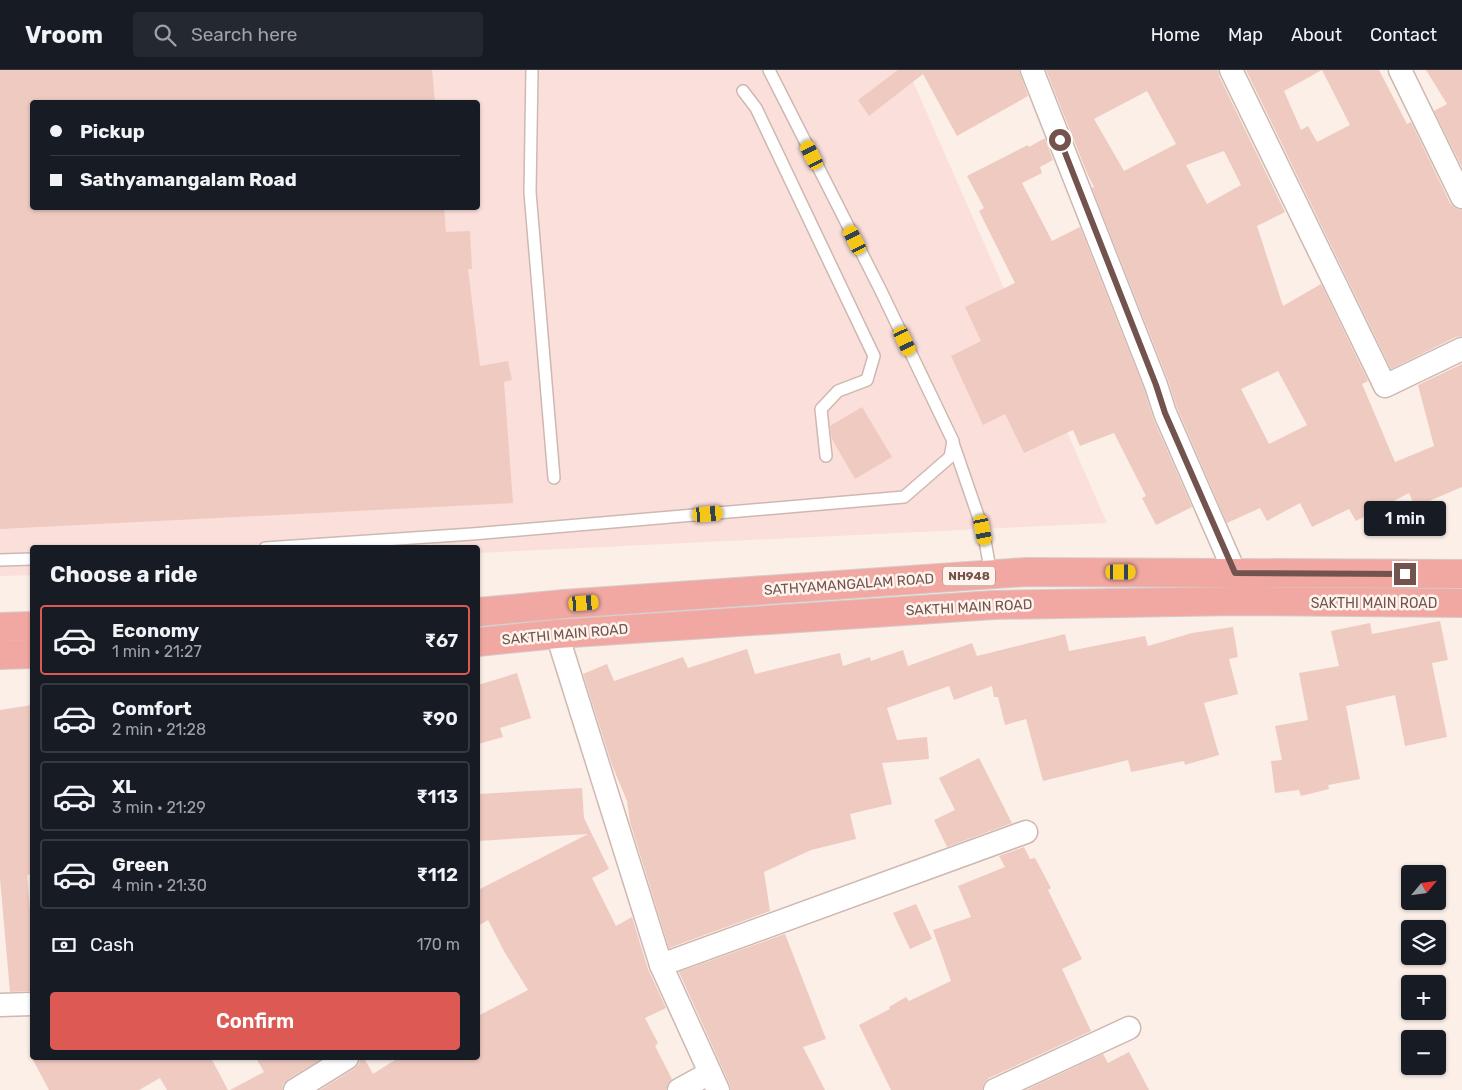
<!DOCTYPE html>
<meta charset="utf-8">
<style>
body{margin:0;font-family:Rubik,sans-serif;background:#242831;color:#f1f3f6;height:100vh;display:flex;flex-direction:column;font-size:19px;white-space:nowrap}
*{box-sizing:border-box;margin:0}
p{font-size:16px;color:#9ea1a6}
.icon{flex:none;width:28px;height:28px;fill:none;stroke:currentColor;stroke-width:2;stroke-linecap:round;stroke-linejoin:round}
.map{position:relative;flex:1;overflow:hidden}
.details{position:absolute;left:30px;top:475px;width:450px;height:515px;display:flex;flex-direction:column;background:#171b24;border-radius:5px;box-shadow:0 1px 4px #0004}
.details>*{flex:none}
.banner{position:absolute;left:30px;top:30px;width:450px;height:110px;border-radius:5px;box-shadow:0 1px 4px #0004;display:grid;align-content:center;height:110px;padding:0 20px;background:#171b24}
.needle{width:32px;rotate:61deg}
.controls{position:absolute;left:1401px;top:795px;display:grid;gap:10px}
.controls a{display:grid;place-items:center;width:45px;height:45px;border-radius:5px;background:#171b24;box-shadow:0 1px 4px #0004;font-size:25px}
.end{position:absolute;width:22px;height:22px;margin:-11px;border:6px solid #73534d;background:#fff;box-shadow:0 0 0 2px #fff}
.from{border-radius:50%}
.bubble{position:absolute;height:35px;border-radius:5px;background:#171b24;box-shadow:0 1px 4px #0004;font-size:16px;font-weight:600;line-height:35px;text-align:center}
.car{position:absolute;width:15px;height:30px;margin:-15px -8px;border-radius:6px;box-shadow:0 0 4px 1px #0007;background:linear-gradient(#f5c518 24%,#345 0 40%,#f5c518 0 76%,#345 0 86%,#f5c518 0)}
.banner b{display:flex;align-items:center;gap:18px;height:48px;font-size:19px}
.banner b+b{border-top:1px solid #363941}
.banner i{width:12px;height:12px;background:#f1f3f6}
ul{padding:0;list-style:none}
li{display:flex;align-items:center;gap:15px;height:70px;margin:0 10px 8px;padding:0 10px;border:2px solid #363941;border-radius:5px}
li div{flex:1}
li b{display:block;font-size:19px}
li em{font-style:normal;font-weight:600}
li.active{border-color:#dd5954}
li>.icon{width:45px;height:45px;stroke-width:1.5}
h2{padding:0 20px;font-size:22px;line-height:60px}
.pay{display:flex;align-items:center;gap:12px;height:55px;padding:0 20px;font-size:19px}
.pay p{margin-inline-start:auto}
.cta{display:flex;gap:10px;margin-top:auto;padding:10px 20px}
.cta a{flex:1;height:58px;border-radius:5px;background:#dd5954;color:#fff;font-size:20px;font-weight:600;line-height:58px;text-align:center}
header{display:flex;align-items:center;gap:30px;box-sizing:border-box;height:70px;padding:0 25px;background:#171b24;border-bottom:1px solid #363941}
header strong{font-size:24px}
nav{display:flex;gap:28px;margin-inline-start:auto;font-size:18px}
.search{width:350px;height:45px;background:#242831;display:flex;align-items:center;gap:12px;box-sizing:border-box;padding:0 18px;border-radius:5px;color:#9ea1a6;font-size:19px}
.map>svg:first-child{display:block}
.commercial{fill:#fbdfdb;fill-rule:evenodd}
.building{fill:#efcac0;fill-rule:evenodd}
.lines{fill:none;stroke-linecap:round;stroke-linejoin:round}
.lane-casing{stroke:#ceb8b1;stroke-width:14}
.street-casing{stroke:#ceb8b1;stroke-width:25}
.highway-casing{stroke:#d5cbca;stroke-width:30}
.lane{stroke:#fff;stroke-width:11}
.street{stroke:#fff;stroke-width:22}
.highway{stroke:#f1a8a2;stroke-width:28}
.route{stroke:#73534d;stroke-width:6}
.labels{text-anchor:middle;stroke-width:5;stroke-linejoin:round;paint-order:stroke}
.shield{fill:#fef4ed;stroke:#9d837d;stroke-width:1}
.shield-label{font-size:12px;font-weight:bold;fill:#73534d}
.street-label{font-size:14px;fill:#73534d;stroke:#fef4ed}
</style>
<header>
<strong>Vroom</strong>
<div class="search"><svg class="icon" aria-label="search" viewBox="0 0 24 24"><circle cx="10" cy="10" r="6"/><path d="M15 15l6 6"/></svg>Search here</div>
<nav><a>Home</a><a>Map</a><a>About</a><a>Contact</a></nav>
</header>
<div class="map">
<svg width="1462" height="1020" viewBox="0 0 1462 1020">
<rect width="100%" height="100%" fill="#fbefe7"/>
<path class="commercial" d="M0,0H908L1107,453L478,483V478H32V505L0,506ZM32,32H478V138H32Z"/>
<g class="building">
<path d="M0,0H432L435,32H32V138H444L446,162L470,161L472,199H468L480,296L508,291L512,310L504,312L513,433L0,459Z"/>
<path d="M898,0H1019L1028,26L957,66L923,4L869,46L858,30Z"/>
<path d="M1046,0H1218L1219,6L1285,142L1257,156L1283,236L1321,214L1368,311L1362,314L1395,392L1434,376L1418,315L1462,294V417L1415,437L1409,423L1356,451L1349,439L1312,457L1300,433L1267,451L1260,438L1227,453L1177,338L1168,310L1092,118L1094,117L1087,103ZM1147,21L1176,74L1124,101L1094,49ZM1224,81L1241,115L1207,134L1186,95ZM1278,301L1307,355L1269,374L1241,319Z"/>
<path d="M1246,0H1379L1407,54L1411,52L1450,133L1455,138L1462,140V266L1456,267L1391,299ZM1322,0L1350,55L1317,72L1308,56L1301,60L1284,21Z"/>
<path d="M1426,0H1462V97L1434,41L1447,34Z"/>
<path d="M1045,68L1053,90L1040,97L1042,103L1022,113L1052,171L1080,157L1144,319L1153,348L1192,437L1156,455L1142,428L1146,426L1114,363L1080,376L1073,360L1024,383L1005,344L983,355L951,286L981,271L965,237L1015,213L979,141L984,138L967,106L1028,75L1029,77Z"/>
<path d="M862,337L892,387L855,409L832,369L830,356Z"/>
<path d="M1440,551L1448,590L1432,593L1447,667L1405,676L1395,625L1346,636L1360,709L1328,715L1329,719L1301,726L1299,720L1275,723L1271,691L1282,690L1275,656L1308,650L1299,603L1339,596L1331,561L1370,553L1372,564Z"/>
<path d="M1233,557L1238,587L1229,589L1238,624L1204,633L1219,685L1185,695L1184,691L1131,702L1128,690L1043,711L1026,649L1005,655L998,627H994L992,616L954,630L949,616L887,638L897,670L927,667L929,689L882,693L892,734L850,744L856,769L811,780L764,802L770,841L669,878L630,752L627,731L612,695L583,604L607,594L614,611L683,587L688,598L747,579L755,604L840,583L843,596L870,587L871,591L903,580L908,596L972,573L977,586L1065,564L1069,581L1145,566L1148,576L1192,563Z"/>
<path d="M517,603L531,648L500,658L503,667L478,674V615Z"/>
<path d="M32,635V804L27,805L32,862V921L10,922L0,809V640Z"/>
<path d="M979,688L1012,753L947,777L934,750L955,740L939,708Z"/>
<path d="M582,718L584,748L609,799L592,808L616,856L632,847L648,899L666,938L645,948L658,973L655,976L672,1009L668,1014L666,1020H320L354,999L359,994L360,988H364L373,1004L398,988H478V946L528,920L505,883L488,850L478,856V820L588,764L478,771V724Z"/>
<path d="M1024,777L1030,789L1035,788L1051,818L1048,820L1082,889L1062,899L1091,961L989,1008L984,1013L982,1020H891L859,955L890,939L889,937L906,927L909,931L951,911L933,860L971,847L958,816L1005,797L999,786Z"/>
<path d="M916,834L932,869L910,879L893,843Z"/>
<path d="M785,864L826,969L803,977L825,1020H731L730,1015L679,902Z"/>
<path d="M1129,982L1149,1020H1026L1103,984L1108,993Z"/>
<path d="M32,988H211L228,1020H167L160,1008L139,1020H49Z"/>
<path d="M256,988H323L288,1009L283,1014L282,1020H230L264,1002Z"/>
</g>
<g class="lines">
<g class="lane-casing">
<g id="lane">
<path d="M532,0L530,122L554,408"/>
<path d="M743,21L756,38L874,286L867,310L838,321L821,339L826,386"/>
<path d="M953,373L983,460L991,504"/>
<path d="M265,478L472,464L904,427L950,387L953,371L881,221L769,0"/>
<path d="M0,490L32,489"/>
</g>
</g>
<g class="street-casing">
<g id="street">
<path d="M1032,0L1156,315L1165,343L1235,503"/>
<path d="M1231,0L1385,316L1462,279"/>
<path d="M1400,0L1462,127"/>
<path d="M557,564L661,895L718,1020"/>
<path d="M661,895L1026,762"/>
<path d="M0,935L32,934"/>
<path d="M295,1020L347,988"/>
<path d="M679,1020L710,1003"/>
<path d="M995,1020L1129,958"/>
</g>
</g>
<g class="highway-casing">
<g id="highway">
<path d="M478,542L564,534L1026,502L1462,504"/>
<path d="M0,557L32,556"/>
<path d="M478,572L557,564L993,535L1239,531L1462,533"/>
<path d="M0,585L32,584"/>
</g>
</g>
<use href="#lane" class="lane"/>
<use href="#street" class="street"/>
<use href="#highway" class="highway"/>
</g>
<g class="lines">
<path class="route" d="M1060,70L1156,315L1165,343L1235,503L1405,504"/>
</g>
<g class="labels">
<rect class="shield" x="943" y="496.5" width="52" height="19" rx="4"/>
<g class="shield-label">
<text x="969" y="510">NH948</text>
</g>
<g class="street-label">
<text transform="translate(849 514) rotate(-4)" y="5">SATHYAMANGALAM ROAD</text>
<text x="1374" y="538">SAKTHI MAIN ROAD</text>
<text transform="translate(969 537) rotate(-3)" y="5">SAKTHI MAIN ROAD</text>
<text transform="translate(565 564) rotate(-5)" y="5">SAKTHI MAIN ROAD</text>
</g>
</g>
</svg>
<div class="controls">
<a><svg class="needle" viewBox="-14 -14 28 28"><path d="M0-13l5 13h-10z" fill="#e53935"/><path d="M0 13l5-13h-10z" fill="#9ea1a6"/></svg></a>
<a><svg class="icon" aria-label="layers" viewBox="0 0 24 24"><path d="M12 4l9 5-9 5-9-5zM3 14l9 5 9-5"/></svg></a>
<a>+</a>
<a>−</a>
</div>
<i class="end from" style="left:1060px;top:70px"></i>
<i class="end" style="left:1405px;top:504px"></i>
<div class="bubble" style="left:1364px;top:431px;width:82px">1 min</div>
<i class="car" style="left:812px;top:85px;rotate:333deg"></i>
<i class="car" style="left:855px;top:170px;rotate:333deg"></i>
<i class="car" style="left:905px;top:271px;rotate:155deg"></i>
<i class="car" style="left:708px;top:444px;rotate:85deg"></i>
<i class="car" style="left:983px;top:460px;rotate:169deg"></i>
<i class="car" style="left:1121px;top:502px;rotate:90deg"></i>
<i class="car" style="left:584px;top:533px;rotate:86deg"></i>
<div class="banner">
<b><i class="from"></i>Pickup</b>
<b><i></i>Sathyamangalam Road</b>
</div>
<section class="details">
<h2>Choose a ride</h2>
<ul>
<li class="active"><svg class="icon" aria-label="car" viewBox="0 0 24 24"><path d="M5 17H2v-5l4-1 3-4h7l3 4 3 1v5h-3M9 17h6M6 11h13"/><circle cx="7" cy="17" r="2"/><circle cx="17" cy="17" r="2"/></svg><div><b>Economy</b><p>1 min · 21:27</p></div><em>₹67</em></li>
<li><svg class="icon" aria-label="car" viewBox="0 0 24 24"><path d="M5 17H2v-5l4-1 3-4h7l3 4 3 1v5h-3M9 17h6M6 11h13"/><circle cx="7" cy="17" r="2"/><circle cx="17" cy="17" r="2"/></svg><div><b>Comfort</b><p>2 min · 21:28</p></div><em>₹90</em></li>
<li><svg class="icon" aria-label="car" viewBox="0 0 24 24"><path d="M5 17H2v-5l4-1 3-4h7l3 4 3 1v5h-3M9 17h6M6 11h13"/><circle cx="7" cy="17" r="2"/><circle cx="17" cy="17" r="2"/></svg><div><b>XL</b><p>3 min · 21:29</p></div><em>₹113</em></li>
<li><svg class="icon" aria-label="car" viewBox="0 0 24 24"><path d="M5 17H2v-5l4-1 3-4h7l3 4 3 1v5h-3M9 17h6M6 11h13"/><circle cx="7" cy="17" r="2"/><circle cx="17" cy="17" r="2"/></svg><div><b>Green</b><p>4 min · 21:30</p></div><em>₹112</em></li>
</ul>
<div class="pay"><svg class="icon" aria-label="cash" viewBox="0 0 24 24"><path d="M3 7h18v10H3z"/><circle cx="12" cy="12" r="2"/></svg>Cash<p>170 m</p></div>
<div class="cta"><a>Confirm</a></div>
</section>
</div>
